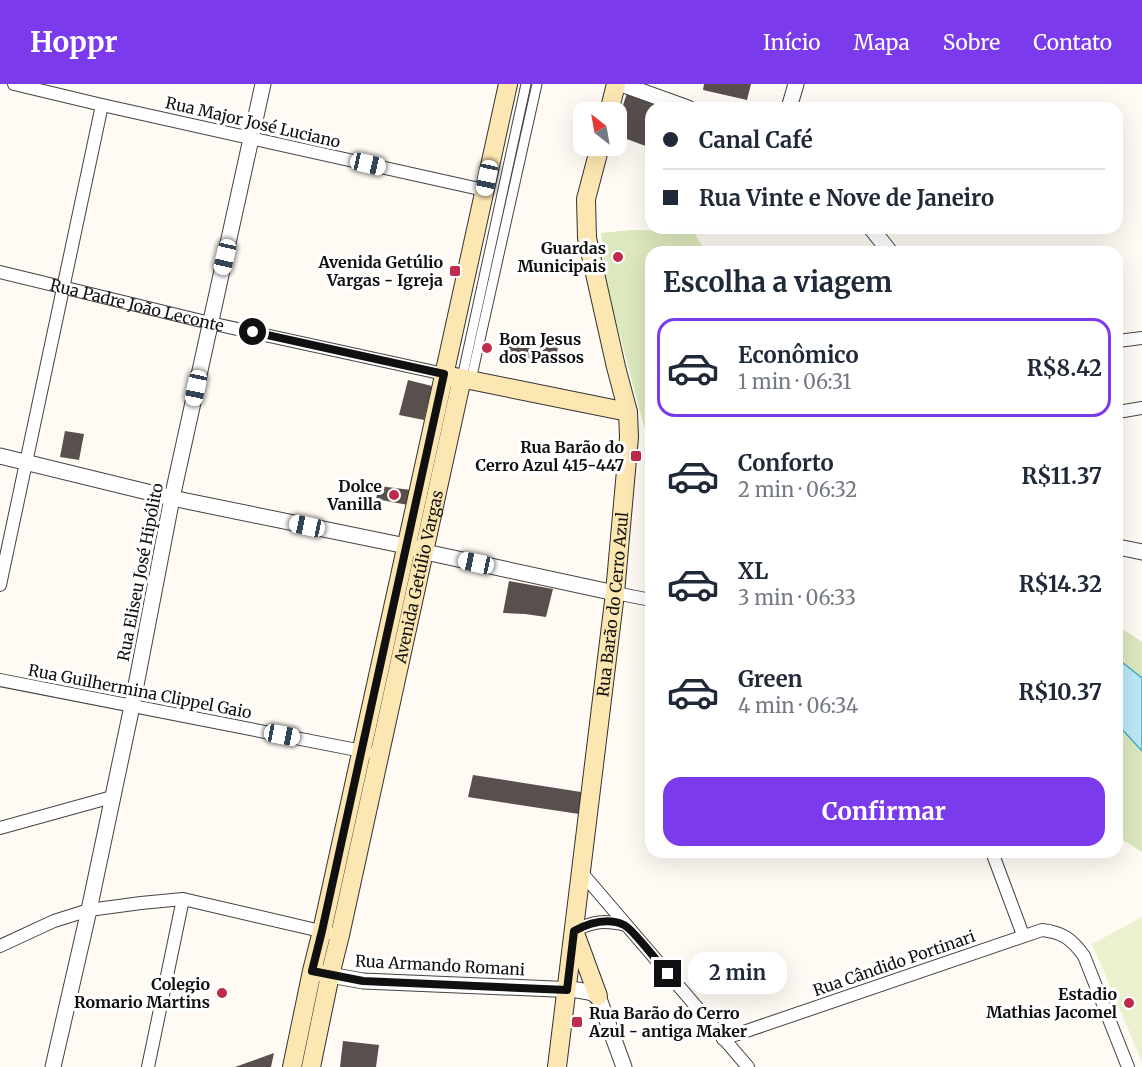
<!DOCTYPE html>
<html lang="pt">
<meta charset="utf-8">
<style>
body{margin:0;font-family:Merriweather,serif;background:#f6f6f7;color:#1f2937;height:100vh;display:flex;flex-direction:column;font-size:22px;white-space:nowrap}
*{box-sizing:border-box;margin:0}
p{font-size:20px;color:#747a83}
.icon{flex:none;width:33px;height:33px;fill:none;stroke:currentColor;stroke-width:2;stroke-linecap:round;stroke-linejoin:round}
.map{position:relative;flex:1;overflow:hidden}
.drawer{position:absolute;left:645px;top:162px;width:478px;height:612px;display:flex;flex-direction:column;background:#fff;border-radius:18px;box-shadow:0 6px 24px #0002}
.drawer>*{flex:none}
.banner{position:absolute;left:645px;top:18px;width:478px;height:132px;border-radius:18px;box-shadow:0 6px 24px #0002;display:grid;align-content:center;height:132px;padding:0 18px;background:#fff}
.needle{width:39px;rotate:329deg}
.fabs{position:absolute;left:573px;top:18px;display:grid;gap:12px}
.fabs a{display:grid;place-items:center;width:54px;height:54px;border-radius:12px;background:#fff;box-shadow:0 6px 24px #0002;font-size:30px}
.end{position:absolute;width:27px;height:27px;margin:-14px;border:8px solid #101010;background:#fff;box-shadow:0 0 0 3px #fff}
.from{border-radius:50%}
.bubble{position:absolute;height:42px;border-radius:18px;background:#fff;box-shadow:0 6px 24px #0002;font-size:20px;font-weight:700;line-height:42px;text-align:center}
.car{position:absolute;width:18px;height:36px;margin:-18px -9px;border-radius:8px;box-shadow:0 0 4px 2px #0007;background:linear-gradient(#fff 24%,#345 0 40%,#fff 0 76%,#345 0 86%,#fff 0)}
.banner b{display:flex;align-items:center;gap:21px;height:57px;font-size:22px}
.banner b+b{border-top:2px solid #e0e1e3}
.banner i{width:15px;height:15px;background:#1f2937}
ul{padding:0;list-style:none}
li{display:flex;align-items:center;gap:18px;height:99px;margin:0 12px 9px;padding:0 6px;border:3px solid transparent;border-radius:18px}
li div{flex:1}
li b{display:block;font-size:22px}
li em{font-style:normal;font-weight:700}
li.active{border-color:#7c3aed}
li>.icon{width:54px;height:54px;stroke-width:1.5}
h2{padding:0 18px;font-size:27px;line-height:72px}
.action{display:flex;gap:12px;margin-top:auto;padding:12px 18px}
.action a{flex:1;height:69px;border-radius:18px;background:#7c3aed;color:#fff;font-size:24px;font-weight:700;line-height:69px;text-align:center}
header{display:flex;align-items:center;gap:36px;box-sizing:border-box;height:84px;padding:0 30px;background:#7c3aed;color:#fff}
header strong{font-size:28px}
nav{display:flex;gap:33px;margin-inline-start:auto;font-size:21px}
.map>svg:first-child{display:block}
.green{fill:#dce9be}
.pitch{fill:#ebf1cf}
.water{fill:#bae9f5;stroke:#43acca;stroke-width:1.5}
.building{fill:#59504d}
.lines{fill:none;stroke-linecap:round;stroke-linejoin:round}
.pedestrian-casing{stroke:#434343;stroke-width:11}
.minor-casing{stroke:#434343;stroke-width:14}
.tertiary-casing{stroke:#434343;stroke-width:17}
.secondary-casing{stroke:#323232;stroke-width:20}
.pedestrian{stroke:#fff;stroke-width:9}
.minor{stroke:#fff;stroke-width:12}
.tertiary{stroke:#fff;stroke-width:15}
.secondary{stroke:#fce7b2;stroke-width:18}
.route{stroke:#101010;stroke-width:8}
.poi-dot{fill:#be2b4b;stroke:#fff;stroke-width:2}
.labels{text-anchor:middle;stroke-width:6;stroke-linejoin:round;paint-order:stroke}
.street-label{font-size:16px;fill:#101010;stroke:#fff}
.poi-label{font-size:16px;font-weight:bold;fill:#101010;stroke:#fff;text-anchor:end}
</style>
<header>
<strong>Hoppr</strong>
<nav><a>Início</a><a>Mapa</a><a>Sobre</a><a>Contato</a></nav>
</header>
<div class="map">
<svg width="1142" height="983" viewBox="0 0 1142 983">
<rect width="100%" height="100%" fill="#fffbf4"/>
<g class="green">
<path d="M631,146L693,147L706,168H651V345L644,343L606,198L601,149Z"/>
<path d="M1118,542L1142,558V768L1118,753Z"/>
</g>
<path class="pitch" d="M1142,833V978L1092,860Z"/>
<path class="water" d="M1118,575L1142,594V667L1118,641Z"/>
<g class="building">
<path d="M704,0H751L747,16L703,6Z"/>
<path d="M627,9L662,24H651V64L616,51V42Z"/>
<path d="M614,167L623,170V178L612,175Z"/>
<path d="M506,254L558,263L555,279L503,270Z"/>
<path d="M408,296L432,302L424,336L399,331Z"/>
<path d="M65,347L84,350L79,376L60,373Z"/>
<path d="M379,402L411,406L408,421L376,415Z"/>
<path d="M509,497L553,505L546,533L525,530L503,529Z"/>
<path d="M473,691L581,708L579,730L468,713Z"/>
<path d="M343,957L379,961L376,983H340Z"/>
<path d="M274,969L271,983H235Z"/>
</g>
<g class="lines">
<g class="pedestrian-casing">
<g id="pedestrian">
<path d="M462,294L526,0"/>
<path d="M471,296L537,0"/>
</g>
</g>
<g class="minor-casing">
<g id="minor">
<path d="M14,0L102,21L484,106"/>
<path id="s1" d="M0,188L210,239L444,290"/>
<path d="M1118,257L1142,254"/>
<path d="M1118,328L1142,324"/>
<path d="M0,501L102,21"/>
<path d="M615,509L651,516"/>
<path d="M0,596L367,668"/>
<path d="M0,744L112,713"/>
<path d="M992,768L1023,851"/>
<path d="M581,788L748,983"/>
<path d="M574,847C593,837 605,836 626,841"/>
<path d="M0,862L54,837L89,826L141,819L183,815L329,849"/>
<path d="M723,955L1042,846C1062,848 1072,855 1084,872L1128,983"/>
<path d="M148,983L183,815"/>
</g>
</g>
<g class="tertiary-casing">
<g id="tertiary">
<path d="M621,0L688,24"/>
<path d="M789,24L796,0"/>
<path d="M871,144L890,168"/>
<path d="M0,372L172,414L406,462L430,469L615,509"/>
<path d="M1118,463L1142,468"/>
<path d="M319,889L363,897L577,906L589,908L598,912L624,983"/>
<path d="M53,983L89,826L132,622L172,414L263,0"/>
</g>
</g>
<g class="secondary-casing">
<g id="secondary">
<path d="M609,28L616,0"/>
<path d="M450,292L628,328"/>
<path d="M576,852L598,912"/>
<path d="M292,983L312,887L322,847L508,0"/>
<path id="s2" d="M311,983L330,891L340,851L462,294"/>
<path id="s3" d="M557,983L615,509L629,353L628,328L616,283L587,154L586,115L600,62"/>
</g>
</g>
<use href="#pedestrian" class="pedestrian"/>
<use href="#minor" class="minor"/>
<use href="#tertiary" class="tertiary"/>
<use href="#secondary" class="secondary"/>
</g>
<g class="lines">
<path class="route" d="M253,248L444,290L322,847L312,887L363,897L567,906L574,847C589,839 607,833 624,841C632,844 660,881 668,890"/>
</g>
<g class="poi-dot">
<circle cx="618" cy="173" r="6"/>
<rect x="449" y="181" width="12" height="12" rx="3"/>
<circle cx="487" cy="264" r="6"/>
<rect x="630" y="366" width="12" height="12" rx="3"/>
<circle cx="394" cy="411" r="6"/>
<circle cx="222" cy="909" r="6"/>
<circle cx="1129" cy="919" r="6"/>
<rect x="571" y="932" width="12" height="12" rx="3"/>
</g>
<g class="labels">
<g class="street-label">
<text transform="translate(253 38) rotate(13)" y="6">Rua Major José Luciano</text>
<text dy="6" stroke="none"><textPath href="#s1" startOffset="141">Rua Padre João Leconte</textPath></text>
<text transform="translate(140 488) rotate(-79)" y="6">Rua Eliseu José Hipólito</text>
<text dy="6" stroke="none"><textPath href="#s2" startOffset="502">Avenida Getúlio Vargas</textPath></text>
<text dy="6" stroke="none"><textPath href="#s3" startOffset="466">Rua Barão do Cerro Azul</textPath></text>
<text transform="translate(140 607) rotate(11)" y="6">Rua Guilhermina Clippel Gaio</text>
<text transform="translate(894 879) rotate(-19)" y="6">Rua Cândido Portinari</text>
<text transform="translate(440 881) rotate(3)" y="6">Rua Armando Romani</text>
</g>
<g class="poi-label">
<text x="606" y="170">Guardas<tspan x="606" dy="18">Municipais</tspan></text>
<text x="443" y="184">Avenida Getúlio<tspan x="443" dy="18">Vargas - Igreja</tspan></text>
<text x="499" y="261" text-anchor="start">Bom Jesus<tspan x="499" dy="18">dos Passos</tspan></text>
<text x="624" y="369">Rua Barão do<tspan x="624" dy="18">Cerro Azul 415-447</tspan></text>
<text x="382" y="408">Dolce<tspan x="382" dy="18">Vanilla</tspan></text>
<text x="210" y="906">Colegio<tspan x="210" dy="18">Romario Martins</tspan></text>
<text x="1117" y="916">Estadio<tspan x="1117" dy="18">Mathias Jacomel</tspan></text>
<text x="589" y="935" text-anchor="start">Rua Barão do Cerro<tspan x="589" dy="18">Azul - antiga Maker</tspan></text>
</g>
</g>
</svg>
<div class="fabs">
<a><svg class="needle" viewBox="-14 -14 28 28"><path d="M0-13l5 13h-10z" fill="#e53935"/><path d="M0 13l5-13h-10z" fill="#747a83"/></svg></a>
</div>
<i class="end from" style="left:253px;top:248px"></i>
<i class="end" style="left:668px;top:890px"></i>
<div class="bubble" style="left:688px;top:868px;width:99px">2 min</div>
<i class="car" style="left:368px;top:80px;rotate:103deg"></i>
<i class="car" style="left:487px;top:94px;rotate:192deg"></i>
<i class="car" style="left:225px;top:173px;rotate:193deg"></i>
<i class="car" style="left:196px;top:304px;rotate:192deg"></i>
<i class="car" style="left:307px;top:442px;rotate:282deg"></i>
<i class="car" style="left:476px;top:479px;rotate:282deg"></i>
<i class="car" style="left:282px;top:651px;rotate:101deg"></i>
<div class="banner">
<b><i class="from"></i>Canal Café</b>
<b><i></i>Rua Vinte e Nove de Janeiro</b>
</div>
<section class="drawer">
<h2>Escolha a viagem</h2>
<ul>
<li class="active"><svg class="icon" aria-label="car" viewBox="0 0 24 24"><path d="M5 17H2v-5l4-1 3-4h7l3 4 3 1v5h-3M9 17h6M6 11h13"/><circle cx="7" cy="17" r="2"/><circle cx="17" cy="17" r="2"/></svg><div><b>Econômico</b><p>1 min · 06:31</p></div><em>R$8.42</em></li>
<li><svg class="icon" aria-label="car" viewBox="0 0 24 24"><path d="M5 17H2v-5l4-1 3-4h7l3 4 3 1v5h-3M9 17h6M6 11h13"/><circle cx="7" cy="17" r="2"/><circle cx="17" cy="17" r="2"/></svg><div><b>Conforto</b><p>2 min · 06:32</p></div><em>R$11.37</em></li>
<li><svg class="icon" aria-label="car" viewBox="0 0 24 24"><path d="M5 17H2v-5l4-1 3-4h7l3 4 3 1v5h-3M9 17h6M6 11h13"/><circle cx="7" cy="17" r="2"/><circle cx="17" cy="17" r="2"/></svg><div><b>XL</b><p>3 min · 06:33</p></div><em>R$14.32</em></li>
<li><svg class="icon" aria-label="car" viewBox="0 0 24 24"><path d="M5 17H2v-5l4-1 3-4h7l3 4 3 1v5h-3M9 17h6M6 11h13"/><circle cx="7" cy="17" r="2"/><circle cx="17" cy="17" r="2"/></svg><div><b>Green</b><p>4 min · 06:34</p></div><em>R$10.37</em></li>
</ul>
<div class="action"><a>Confirmar</a></div>
</section>
</div>
